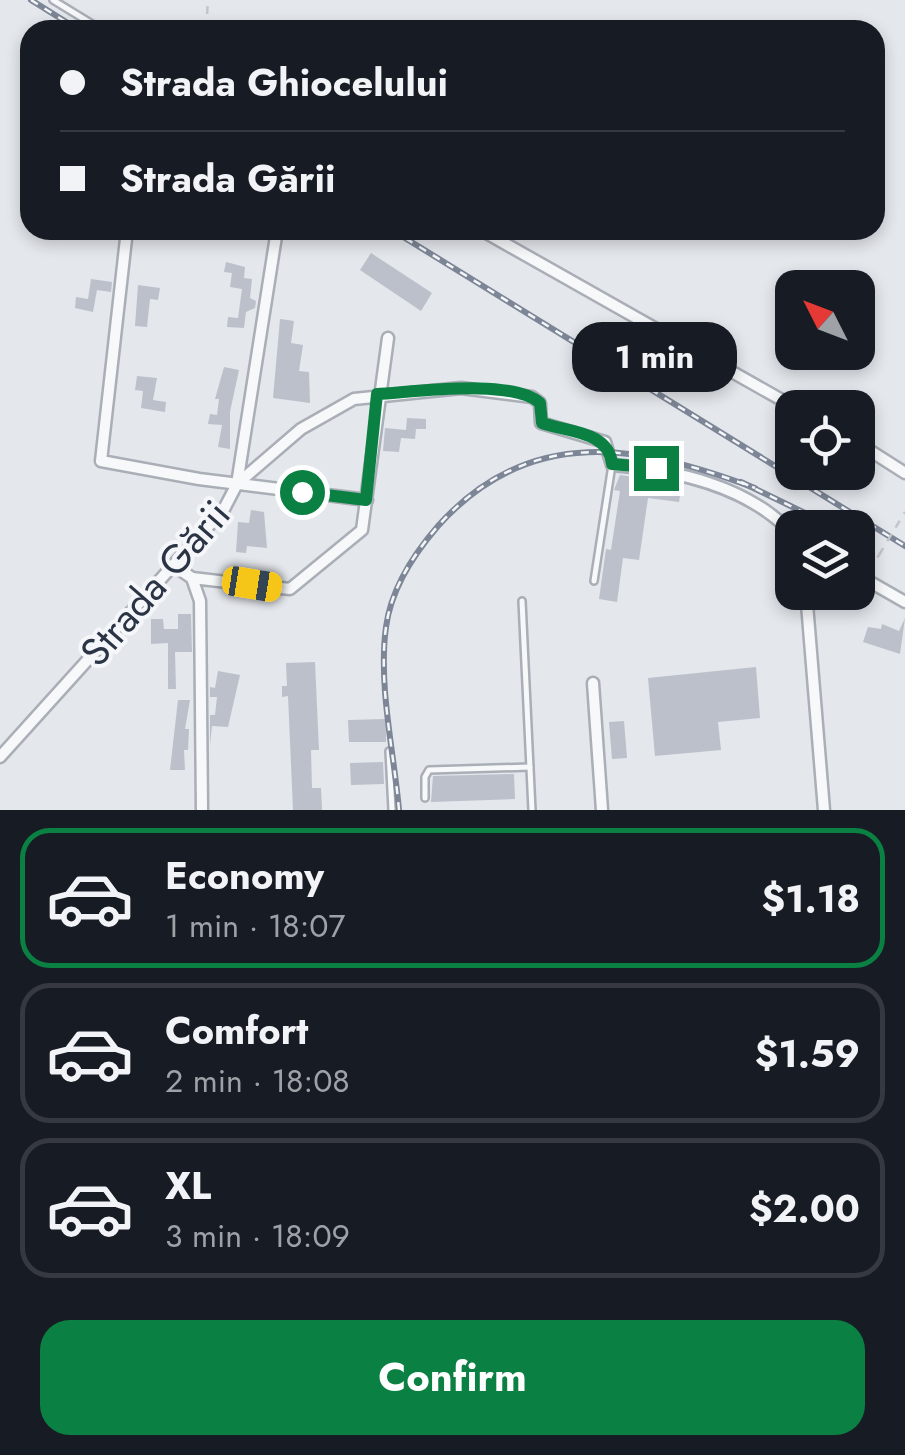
<!DOCTYPE html>
<meta charset="utf-8">
<style>
body{margin:0;font-family:Jost,sans-serif;background:#20242c;color:#f1f3f6;height:100vh;display:flex;flex-direction:column;font-size:38px;white-space:nowrap}
*{box-sizing:border-box;margin:0}
p{font-size:32px;color:#9ea1a6}
.icon{flex:none;width:55px;height:55px;fill:none;stroke:currentColor;stroke-width:2;stroke-linecap:round;stroke-linejoin:round}
.map{position:relative;height:810px;overflow:hidden}
.drawer{display:flex;flex-direction:column;background:#171b24;flex:1}
.drawer>*{flex:none}
.hud{position:absolute;left:20px;top:20px;width:865px;height:220px;border-radius:30px;box-shadow:0 5px 15px #0003;display:grid;align-content:center;height:220px;padding:0 40px;background:#171b24}
.needle{width:65px;rotate:312deg}
.fabs{position:absolute;left:775px;top:270px;display:grid;gap:20px}
.fabs a{display:grid;place-items:center;width:100px;height:100px;border-radius:20px;background:#171b24;box-shadow:0 5px 15px #0003;font-size:50px}
.end{position:absolute;width:45px;height:45px;margin:-22px;border:12px solid #0b8043;background:#fff;box-shadow:0 0 0 5px #fff}
.from{border-radius:50%}
.bubble{position:absolute;height:70px;border-radius:30px;background:#171b24;box-shadow:0 5px 15px #0003;font-size:32px;font-weight:700;line-height:70px;text-align:center}
.car{position:absolute;width:30px;height:60px;margin:-30px -15px;border-radius:12px;box-shadow:0 0 8px 2px #0007;background:linear-gradient(#f5c518 24%,#345 0 40%,#f5c518 0 76%,#345 0 86%,#f5c518 0)}
.hud b{display:flex;align-items:center;gap:35px;height:95px;font-size:38px}
.hud b+b{border-top:2px solid #363941}
.hud i{width:25px;height:25px;background:#f1f3f6}
ul{padding:18px 0 0;list-style:none}
li{display:flex;align-items:center;gap:30px;height:140px;margin:0 20px 15px;padding:0 20px;border:5px solid #363941;border-radius:30px}
li div{flex:1}
li b{display:block;font-size:38px}
li em{font-style:normal;font-weight:700}
li.on{border-color:#0b8043}
li>.icon{width:90px;height:90px;stroke-width:1.5}
.action{display:flex;gap:20px;margin-top:auto;padding:20px 40px}
.action a{flex:1;height:115px;border-radius:30px;background:#0b8043;color:#fff;font-size:40px;font-weight:700;line-height:115px;text-align:center}
.map>svg:first-child{display:block}
.building{fill:#bbc0ca}
.lines{fill:none;stroke-linecap:round;stroke-linejoin:round}
.lane-casing{stroke:#a9aeb7;stroke-width:10}
.street-casing{stroke:#a9aeb7;stroke-width:15}
.path{stroke:#c2c5cb;stroke-width:2.5;stroke-dasharray:8 8;stroke-linecap:butt}
.lane{stroke:#f7f8fa;stroke-width:5}
.street{stroke:#f7f8fa;stroke-width:10}
.rail-casing{stroke:#7d8696;stroke-width:6}
.rail{stroke:#f4f6f9;stroke-width:2.5;stroke-dasharray:8;stroke-linecap:butt}
.path-bridge{stroke:#c2c5cb;stroke-width:2.5;stroke-dasharray:8 8;stroke-linecap:butt}
.route{stroke:#0b8043;stroke-width:12}
.labels{text-anchor:middle;stroke-width:8;stroke-linejoin:round;paint-order:stroke}
.street-label{font-size:40px;fill:#2b3445;stroke:#f4f6f9}
</style>
<div class="map">
<svg width="905" height="810" viewBox="0 0 905 810">
<rect width="100%" height="100%" fill="#e4e7ec"/>
<g class="building">
<path d="M371,253L432,293L421,311L360,270Z"/>
<path d="M226,262L245,267L244,278L252,279L250,298L256,301L255,308L246,312L244,328L227,327L228,317L238,318L242,289L230,287L232,273L224,272Z"/>
<path d="M91,279L112,282L111,292L97,290L93,312L75,308L76,297L88,299Z"/>
<path d="M138,285L160,288L158,300L150,299L147,327L135,326Z"/>
<path d="M280,319L294,321L291,343L303,345L299,371L309,372L310,403L273,398Z"/>
<path d="M224,367L239,370L230,412V449L218,447L222,425L208,424L210,414L217,415L219,399H215Z"/>
<path d="M137,376L157,378L153,400L166,402L165,412L141,408L143,391L135,390Z"/>
<path d="M407,418L426,419V429H416L415,439L401,438L399,452L383,451L385,428L406,430Z"/>
<path d="M620,475L682,484L679,502L648,498L639,560L623,558L617,602L599,599L606,549L611,550L620,491L614,490Z"/>
<path d="M251,510L264,512L267,548L247,546L246,553L236,552L238,522L249,523Z"/>
<path d="M178,614H191L192,652H175L176,689H168V643L151,644V619H163L164,629H178Z"/>
<path d="M905,618L900,654L863,642L868,627L881,629L882,624L899,631Z"/>
<path d="M315,662L319,750H311L312,788H321L322,810H293L288,696L282,697V686H287L286,663Z"/>
<path d="M756,667L760,718L718,722L721,750L655,756L648,678Z"/>
<path d="M218,671L240,675L228,727L212,726L210,745V715H215L217,697H210V687L215,688Z"/>
<path d="M178,700H190L185,729H189L188,750H184L185,770H170Z"/>
<path d="M386,719V742H349L348,720Z"/>
<path d="M624,721L627,758L612,759L609,722Z"/>
<path d="M383,762L384,784L351,785L350,763Z"/>
<path d="M514,774L515,799L431,802L433,776Z"/>
</g>
<g class="lines">
<g class="lane-casing">
<g id="lane">
<path d="M53,0L102,30"/>
<path d="M594,581L612,465"/>
<path d="M522,601L532,810"/>
<path d="M389,751L392,810"/>
<path d="M425,798V777L429,770L530,767"/>
</g>
</g>
<g class="street-casing">
<g id="street">
<path d="M127,230L101,461L199,479L367,500"/>
<path d="M481,230L796,408"/>
<path d="M858,443L905,473"/>
<path d="M237,484L277,230"/>
<path d="M173,565L192,578L200,601L202,810"/>
<path d="M858,575L905,602"/>
<path d="M192,578L290,589L362,530L388,338"/>
<path d="M806,592L824,810"/>
<path d="M593,683L602,810"/>
<path d="M0,757L224,509L237,484L301,429L354,399L461,388L532,397L540,403L541,423L605,442L612,465C675,470 746,485 792,533"/>
</g>
</g>
<g class="path">
<path d="M206,30L208,0"/>
<path d="M869,571L879,555"/>
</g>
<use href="#lane" class="lane"/>
<use href="#street" class="street"/>
<g class="rail-casing">
<g id="rail">
<path d="M31,0L79,30"/>
<path d="M392,230L905,546"/>
<path d="M741,482L836,528"/>
<path d="M399,810C394,752 378,685 386,627C391,589 413,555 438,526C530,423 640,445 755,488"/>
</g>
</g>
<use href="#rail" class="rail"/>
<path class="path-bridge" d="M879,555L905,512"/>
</g>
<g class="lines">
<path class="route" d="M302,492L366,500L377,394C414,392 512,378 540,403L542,423C568,432 609,431 612,464L656,468"/>
</g>
<g class="labels">
<g class="street-label">
<text transform="translate(155 583) rotate(-49)" y="14">Strada Gării</text>
</g>
</g>
</svg>
<div class="fabs">
<a><svg class="needle" viewBox="-14 -14 28 28"><path d="M0-13l5 13h-10z" fill="#e53935"/><path d="M0 13l5-13h-10z" fill="#9ea1a6"/></svg></a>
<a><svg class="icon" aria-label="locate" viewBox="0 0 24 24"><circle cx="12" cy="12" r="6"/><path d="M12 2v4M12 18v4M2 12h4M18 12h4"/></svg></a>
<a><svg class="icon" aria-label="layers" viewBox="0 0 24 24"><path d="M12 4l9 5-9 5-9-5zM3 14l9 5 9-5"/></svg></a>
</div>
<i class="end from" style="left:302px;top:492px"></i>
<i class="end" style="left:656px;top:468px"></i>
<div class="bubble" style="left:572px;top:322px;width:165px">1 min</div>
<i class="car" style="left:252px;top:584px;rotate:99deg"></i>
<div class="hud">
<b><i class="from"></i>Strada Ghiocelului</b>
<b><i></i>Strada Gării</b>
</div>
</div>
<section class="drawer">
<ul>
<li class="on"><svg class="icon" aria-label="car" viewBox="0 0 24 24"><path d="M5 17H2v-5l4-1 3-4h7l3 4 3 1v5h-3M9 17h6M6 11h13"/><circle cx="7" cy="17" r="2"/><circle cx="17" cy="17" r="2"/></svg><div><b>Economy</b><p>1 min · 18:07</p></div><em>$1.18</em></li>
<li><svg class="icon" aria-label="car" viewBox="0 0 24 24"><path d="M5 17H2v-5l4-1 3-4h7l3 4 3 1v5h-3M9 17h6M6 11h13"/><circle cx="7" cy="17" r="2"/><circle cx="17" cy="17" r="2"/></svg><div><b>Comfort</b><p>2 min · 18:08</p></div><em>$1.59</em></li>
<li><svg class="icon" aria-label="car" viewBox="0 0 24 24"><path d="M5 17H2v-5l4-1 3-4h7l3 4 3 1v5h-3M9 17h6M6 11h13"/><circle cx="7" cy="17" r="2"/><circle cx="17" cy="17" r="2"/></svg><div><b>XL</b><p>3 min · 18:09</p></div><em>$2.00</em></li>
</ul>
<div class="action"><a>Confirm</a></div>
</section>
